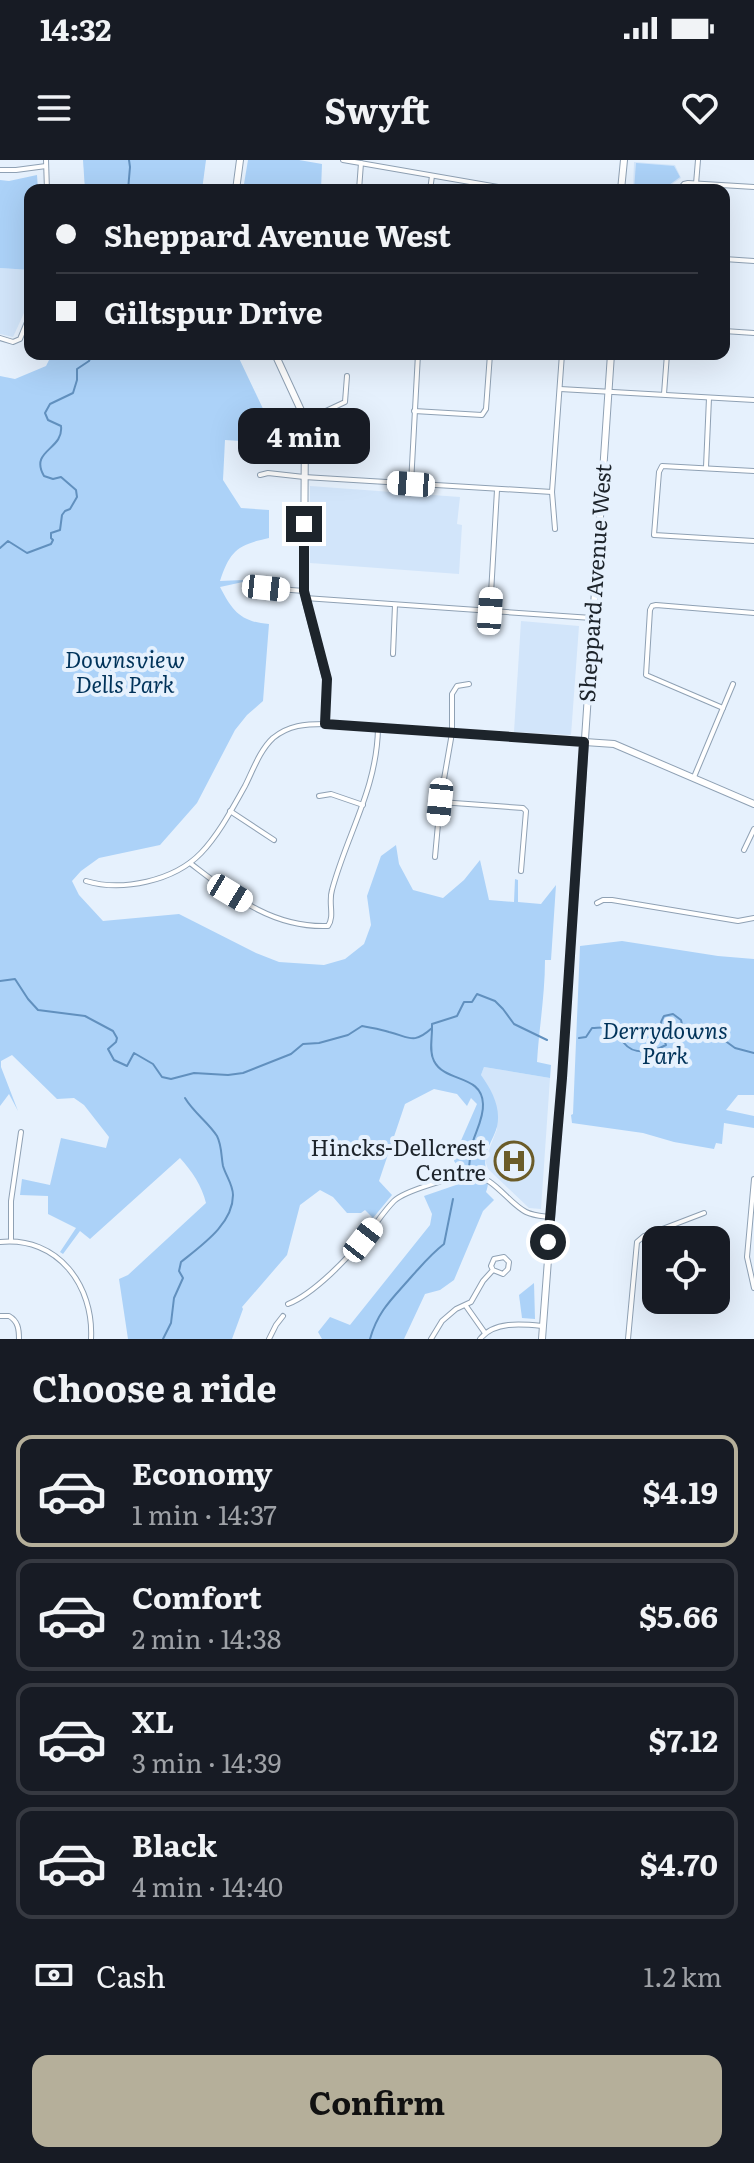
<!DOCTYPE html>
<meta charset="utf-8">
<style>
body{margin:0;font-family:Literata,serif;background:#20242c;color:#f1f3f6;height:100vh;display:flex;flex-direction:column;font-size:30px;white-space:nowrap}
*{box-sizing:border-box;margin:0}
p{font-size:26px;color:#9ea1a6}
.icon{flex:none;width:44px;height:44px;fill:none;stroke:currentColor;stroke-width:2;stroke-linecap:round;stroke-linejoin:round}
.map{position:relative;height:1179px;overflow:hidden}
.sheet{display:flex;flex-direction:column;background:#171b24;flex:1}
.sheet>*{flex:none}
.hud{position:absolute;left:24px;top:24px;width:706px;height:176px;border-radius:16px;box-shadow:0 8px 32px #0002;display:grid;align-content:center;height:176px;padding:0 32px;background:#171b24}
.controls{position:absolute;left:642px;top:1066px;display:grid;gap:16px}
.controls a{display:grid;place-items:center;width:88px;height:88px;border-radius:16px;background:#171b24;box-shadow:0 8px 32px #0002;font-size:40px}
.end{position:absolute;width:36px;height:36px;margin:-18px;border:10px solid #1d242b;background:#fff;box-shadow:0 0 0 4px #fff}
.from{border-radius:50%}
.bubble{position:absolute;height:56px;border-radius:16px;background:#171b24;box-shadow:0 8px 32px #0002;font-size:26px;font-weight:700;line-height:56px;text-align:center}
.car{position:absolute;width:24px;height:48px;margin:-24px -12px;border-radius:10px;box-shadow:0 0 6px 2px #0007;background:linear-gradient(#fff 24%,#345 0 40%,#fff 0 76%,#345 0 86%,#fff 0)}
.hud b{display:flex;align-items:center;gap:28px;height:76px;font-size:30px}
.hud b+b{border-top:2px solid #363941}
.hud i{width:20px;height:20px;background:#f1f3f6}
ul{padding:0;list-style:none}
li{display:flex;align-items:center;gap:24px;height:112px;margin:0 16px 12px;padding:0 16px;border:4px solid #363941;border-radius:16px}
li div{flex:1}
li b{display:block;font-size:30px}
li em{font-style:normal;font-weight:700}
li.on{border-color:#b5af9a}
li>.icon{width:72px;height:72px;stroke-width:1.5}
h2{padding:0 32px;font-size:36px;line-height:96px}
.pay{display:flex;align-items:center;gap:20px;height:88px;padding:0 32px;font-size:30px}
.pay p{margin-inline-start:auto}
.action{display:flex;gap:16px;margin-top:auto;padding:16px 32px}
.action a{flex:1;height:92px;border-radius:16px;background:#b5af9a;color:#111;font-size:32px;font-weight:700;line-height:92px;text-align:center}
.status{display:flex;justify-content:space-between;align-items:center;height:56px;padding:0 40px;background:#171b24;direction:ltr}
.status svg{height:22px;fill:currentColor}
header{display:flex;justify-content:space-between;align-items:center;height:104px;padding:0 32px;background:#171b24;font-size:36px;font-weight:700}
.map>svg:first-child{display:block}
.built{fill:#d2e5fa}
.green{fill:#acd2f8}
.lines{fill:none;stroke-linecap:round;stroke-linejoin:round}
.stream{stroke:#6190be;stroke-width:2}
.street-casing{stroke:#8fa1b4;stroke-width:6}
.secondary-casing{stroke:#8fa1b4;stroke-width:8}
.street{stroke:#fff;stroke-width:4}
.secondary{stroke:#fff;stroke-width:6}
.route{stroke:#1d242b;stroke-width:10}
.labels{text-anchor:middle;stroke-width:8;stroke-linejoin:round;paint-order:stroke}
.street-label{font-size:22px;fill:#1d242b;stroke:#e6f1fd}
.park-label{font-size:22px;font-style:italic;fill:#01335a;stroke:#e6f1fd}
.poi-label{font-size:22px;fill:#1d242b;stroke:#e6f1fd;text-anchor:end}
</style>
<div class="status"><b>14:32</b><svg viewBox="0 0 49 12"><path d="M0 12V9h3v3zM5 12V6h3v6zM10 12V3h3v9zM15 12V0h3v12zM26 1h20v11H26zM47 4h2v5h-2z"/></svg></div>
<header><svg class="icon" aria-label="menu" viewBox="0 0 24 24"><path d="M4 6h16M4 12h16M4 18h16"/></svg>Swyft<svg class="icon" aria-label="heart" viewBox="0 0 24 24"><path d="M12 20l-8-8c-3-5 5-10 8-4 3-6 11-1 8 4z"/></svg></header>
<div class="map">
<svg width="754" height="1179" viewBox="0 0 754 1179">
<rect width="100%" height="100%" fill="#e6f1fd"/>
<g class="built">
<path d="M634,2L675,5L681,18L671,25L670,30H633Z"/>
<path d="M0,108L30,110V140L13,177L0,174Z"/>
<path d="M310,326L460,337L457,364L462,365L459,414L310,403Z"/>
<path d="M521,461L579,466L571,575L514,572Z"/>
<path d="M484,907L550,918L541,1049L529,1048L488,1009L485,1000L497,969L481,915Z"/>
</g>
<g class="green">
<path d="M83,0H206L202,30H85Z"/>
<path d="M248,0H299L322,4L321,30H243Z"/>
<path d="M636,3L674,6L680,17L669,25L643,24L642,30H634Z"/>
<path d="M37,15L38,30H30V110L0,108V20L9,21Z"/>
<path d="M52,194H237L265,253V273L299,276V285L225,280L223,320L241,348L269,350V378C237,385 230,391 220,421L243,420V422L220,427C232,450 240,462 269,464L263,541L247,555L235,570L197,643L160,685L99,698L81,711L72,721L79,735L103,761L179,754L256,793L279,802L324,805L345,799L364,784L371,765L367,736L381,696L396,685L399,704L413,730L443,738L464,720L480,700L489,740L514,742L515,719L518,720V742L541,744L556,725L551,800H545C545,835 539,868 537,902L551,905L550,918L484,907L481,915C494,933 504,954 494,975C491,982 485,992 485,1000C485,1012 491,1019 486,1032L494,1040L483,1051L454,1120L440,1130L425,1134L404,1179H322L318,1172L330,1157L350,1165L430,1065L432,1054L424,1036L456,1025C459,1015 461,1009 454,1001L456,992L477,944L471,938L467,946L457,934L434,929L405,944L379,1021L392,1035L373,1058L365,1050L361,1053H347L333,1037L320,1030L300,1045L287,1095L242,1147L243,1149L232,1179H128L119,1119L128,1115L206,1043C202,1026 192,1011 180,998L90,1079L80,1071L63,1094L60,1092L76,1068L48,1054V1036L20,1035L22,1019L50,1025L61,978L106,988L109,977L84,945L74,938L57,939L12,895L1,901V907L18,951L9,934L0,946V216L15,219L46,206Z"/>
<path d="M622,781L718,796L754,799V935H738L726,950L754,956V968L724,963L722,984L716,983L714,989L674,982L643,973L572,963L571,955L573,954L580,786Z"/>
<path d="M534,1123L535,1159L522,1158L519,1135Z"/>
</g>
<g class="lines">
<g class="stream">
<path d="M128,30L130,7L129,0"/>
<path d="M0,388L8,381L27,393L51,384L53,380L51,378V373L60,370L62,355L65,351L70,349L77,337L76,330L61,317L53,319L44,316C29,290 64,290 61,266L48,260L45,253L50,244L73,233L77,220V209L89,201L92,194"/>
<path d="M0,821L15,819L28,839L38,850L85,856L113,871L117,878L116,882L108,889L114,900L127,906L134,893L153,904L162,917L171,919L194,913L228,915L243,913L291,894L303,884L319,883L348,875L362,866C371,868 380,869 389,872C410,877 413,885 432,868V864L457,856L464,842H472L477,834L495,841L503,849L514,864L547,880"/>
<path d="M432,869C432,879 429,892 434,901C445,923 482,914 483,944C484,959 474,974 471,988C470,994 470,1001 469,1007"/>
<path d="M579,878L586,877L592,868C598,868 606,866 611,869C618,872 619,878 624,883C634,896 653,892 666,885C662,874 657,866 664,856L673,854L681,860L685,877L693,881L713,872L735,888L754,893"/>
<path d="M163,1179L171,1163L174,1138L183,1118L179,1111L181,1102C202,1085 233,1064 233,1035C233,1025 226,1016 223,1006C221,996 222,986 217,976C208,962 194,953 185,938"/>
<path d="M370,1179C378,1150 394,1137 412,1116C423,1104 431,1094 444,1084L453,1039"/>
</g>
<g class="street-casing">
<g id="street">
<path d="M46,0L47,30"/>
<path d="M343,0L516,30"/>
<path d="M0,10H16L46,6"/>
<path d="M696,24L698,0"/>
<path d="M359,30L361,3"/>
<path d="M430,30L432,16"/>
<path d="M679,30L684,24L688,23L754,27"/>
<path d="M724,99L754,101"/>
<path d="M724,171L754,173"/>
<path d="M0,178L13,182L20,179L30,155"/>
<path d="M560,229L754,240"/>
<path d="M664,234L667,194"/>
<path d="M414,251L482,255L486,249L490,194"/>
<path d="M305,259L313,257L345,242L347,216"/>
<path d="M706,307L709,238"/>
<path d="M754,311L662,306L659,312L654,375L754,381"/>
<path d="M260,315L268,313L304,317L552,332"/>
<path d="M411,324L418,194"/>
<path d="M555,369L552,332L562,194"/>
<path d="M257,421L266,428L304,431"/>
<path d="M305,438L592,458"/>
<path d="M490,451L497,330"/>
<path d="M393,494L395,445"/>
<path d="M723,548L646,515L650,450L652,446L656,445L754,453"/>
<path d="M694,617L733,524"/>
<path d="M319,636L331,634L363,645"/>
<path d="M440,642L523,648L526,651L521,711"/>
<path d="M230,651L274,680"/>
<path d="M744,690L754,669"/>
<path d="M435,697L440,642L452,573V534L457,526L469,524"/>
<path d="M190,703C232,735 271,768 328,766C335,756 328,743 332,730C347,674 377,629 378,568"/>
<path d="M86,721C122,732 174,721 201,693C219,674 232,649 245,626C253,610 260,590 273,578C289,565 305,564 325,564"/>
<path d="M597,743L603,740H612L738,761L754,758"/>
<path d="M754,1019L747,1097L754,1128"/>
<path d="M11,1080V1041L21,972"/>
<path d="M0,1082C58,1076 94,1126 91,1179"/>
<path d="M288,1144C314,1134 349,1097 367,1075C376,1064 384,1051 394,1041C404,1031 455,1016 470,1015C493,1015 507,1042 526,1052C534,1056 542,1056 550,1057"/>
<path d="M466,1146L485,1173"/>
<path d="M0,1156H9C18,1161 19,1169 19,1179"/>
<path d="M269,1179L276,1165L283,1156"/>
<path d="M431,1179L442,1161L456,1149L471,1142L483,1121L493,1110L491,1106L494,1099L504,1097L509,1102L508,1109L503,1114L493,1110"/>
<path d="M480,1179C494,1161 522,1164 543,1166"/>
<path d="M628,1179L637,1082L644,1076L704,1053"/>
</g>
</g>
<g class="secondary-casing">
<g id="secondary">
<path d="M236,30L240,0"/>
<path d="M621,30L624,0"/>
<path d="M275,194L305,259L304,421L305,438L327,522L325,564L614,584L754,644"/>
<path d="M542,1179L565,875L611,194"/>
</g>
</g>
<use href="#street" class="street"/>
<use href="#secondary" class="secondary"/>
</g>
<g class="lines">
<path class="route" d="M304,364V431L327,519L325,564L584,582L562,918L548,1082"/>
</g>
<defs>
<g id="hospital-ring" transform="scale(2)"><circle r="9.5" fill="#e6f1fd" stroke="#6b5c29" stroke-width="1.5"/><path d="M-5-5h3v3.5h4V-5h3V5h-3V1.5h-4V5h-3Z" fill="#6b5c29"/></g>
</defs>
<g fill-rule="evenodd">
<use href="#hospital-ring" x="514" y="1001"/>
</g>
<g class="labels">
<g class="street-label">
<text transform="translate(595 423) rotate(-86)" y="8">Sheppard Avenue West</text>
</g>
<g class="park-label">
<text x="125" y="508">Downsview<tspan x="125" dy="25">Dells Park</tspan></text>
<text x="665" y="879">Derrydowns<tspan x="665" dy="25">Park</tspan></text>
</g>
<g class="poi-label">
<text x="486" y="996">Hincks-Dellcrest<tspan x="486" dy="25">Centre</tspan></text>
</g>
</g>
</svg>
<div class="controls">
<a><svg class="icon" aria-label="locate" viewBox="0 0 24 24"><circle cx="12" cy="12" r="6"/><path d="M12 2v4M12 18v4M2 12h4M18 12h4"/></svg></a>
</div>
<i class="end from" style="left:548px;top:1082px"></i>
<i class="end" style="left:304px;top:364px"></i>
<div class="bubble" style="left:238px;top:248px;width:132px">4 min</div>
<i class="car" style="left:411px;top:324px;rotate:274deg"></i>
<i class="car" style="left:266px;top:428px;rotate:96deg"></i>
<i class="car" style="left:490px;top:451px;rotate:4deg"></i>
<i class="car" style="left:440px;top:642px;rotate:186deg"></i>
<i class="car" style="left:230px;top:733px;rotate:121deg"></i>
<i class="car" style="left:363px;top:1080px;rotate:38deg"></i>
<div class="hud">
<b><i class="from"></i>Sheppard Avenue West</b>
<b><i></i>Giltspur Drive</b>
</div>
</div>
<section class="sheet">
<h2>Choose a ride</h2>
<ul>
<li class="on"><svg class="icon" aria-label="car" viewBox="0 0 24 24"><path d="M5 17H2v-5l4-1 3-4h7l3 4 3 1v5h-3M9 17h6M6 11h13"/><circle cx="7" cy="17" r="2"/><circle cx="17" cy="17" r="2"/></svg><div><b>Economy</b><p>1 min · 14:37</p></div><em>$4.19</em></li>
<li><svg class="icon" aria-label="car" viewBox="0 0 24 24"><path d="M5 17H2v-5l4-1 3-4h7l3 4 3 1v5h-3M9 17h6M6 11h13"/><circle cx="7" cy="17" r="2"/><circle cx="17" cy="17" r="2"/></svg><div><b>Comfort</b><p>2 min · 14:38</p></div><em>$5.66</em></li>
<li><svg class="icon" aria-label="car" viewBox="0 0 24 24"><path d="M5 17H2v-5l4-1 3-4h7l3 4 3 1v5h-3M9 17h6M6 11h13"/><circle cx="7" cy="17" r="2"/><circle cx="17" cy="17" r="2"/></svg><div><b>XL</b><p>3 min · 14:39</p></div><em>$7.12</em></li>
<li><svg class="icon" aria-label="car" viewBox="0 0 24 24"><path d="M5 17H2v-5l4-1 3-4h7l3 4 3 1v5h-3M9 17h6M6 11h13"/><circle cx="7" cy="17" r="2"/><circle cx="17" cy="17" r="2"/></svg><div><b>Black</b><p>4 min · 14:40</p></div><em>$4.70</em></li>
</ul>
<div class="pay"><svg class="icon" aria-label="cash" viewBox="0 0 24 24"><path d="M3 7h18v10H3z"/><circle cx="12" cy="12" r="2"/></svg>Cash<p>1.2 km</p></div>
<div class="action"><a>Confirm</a></div>
</section>
